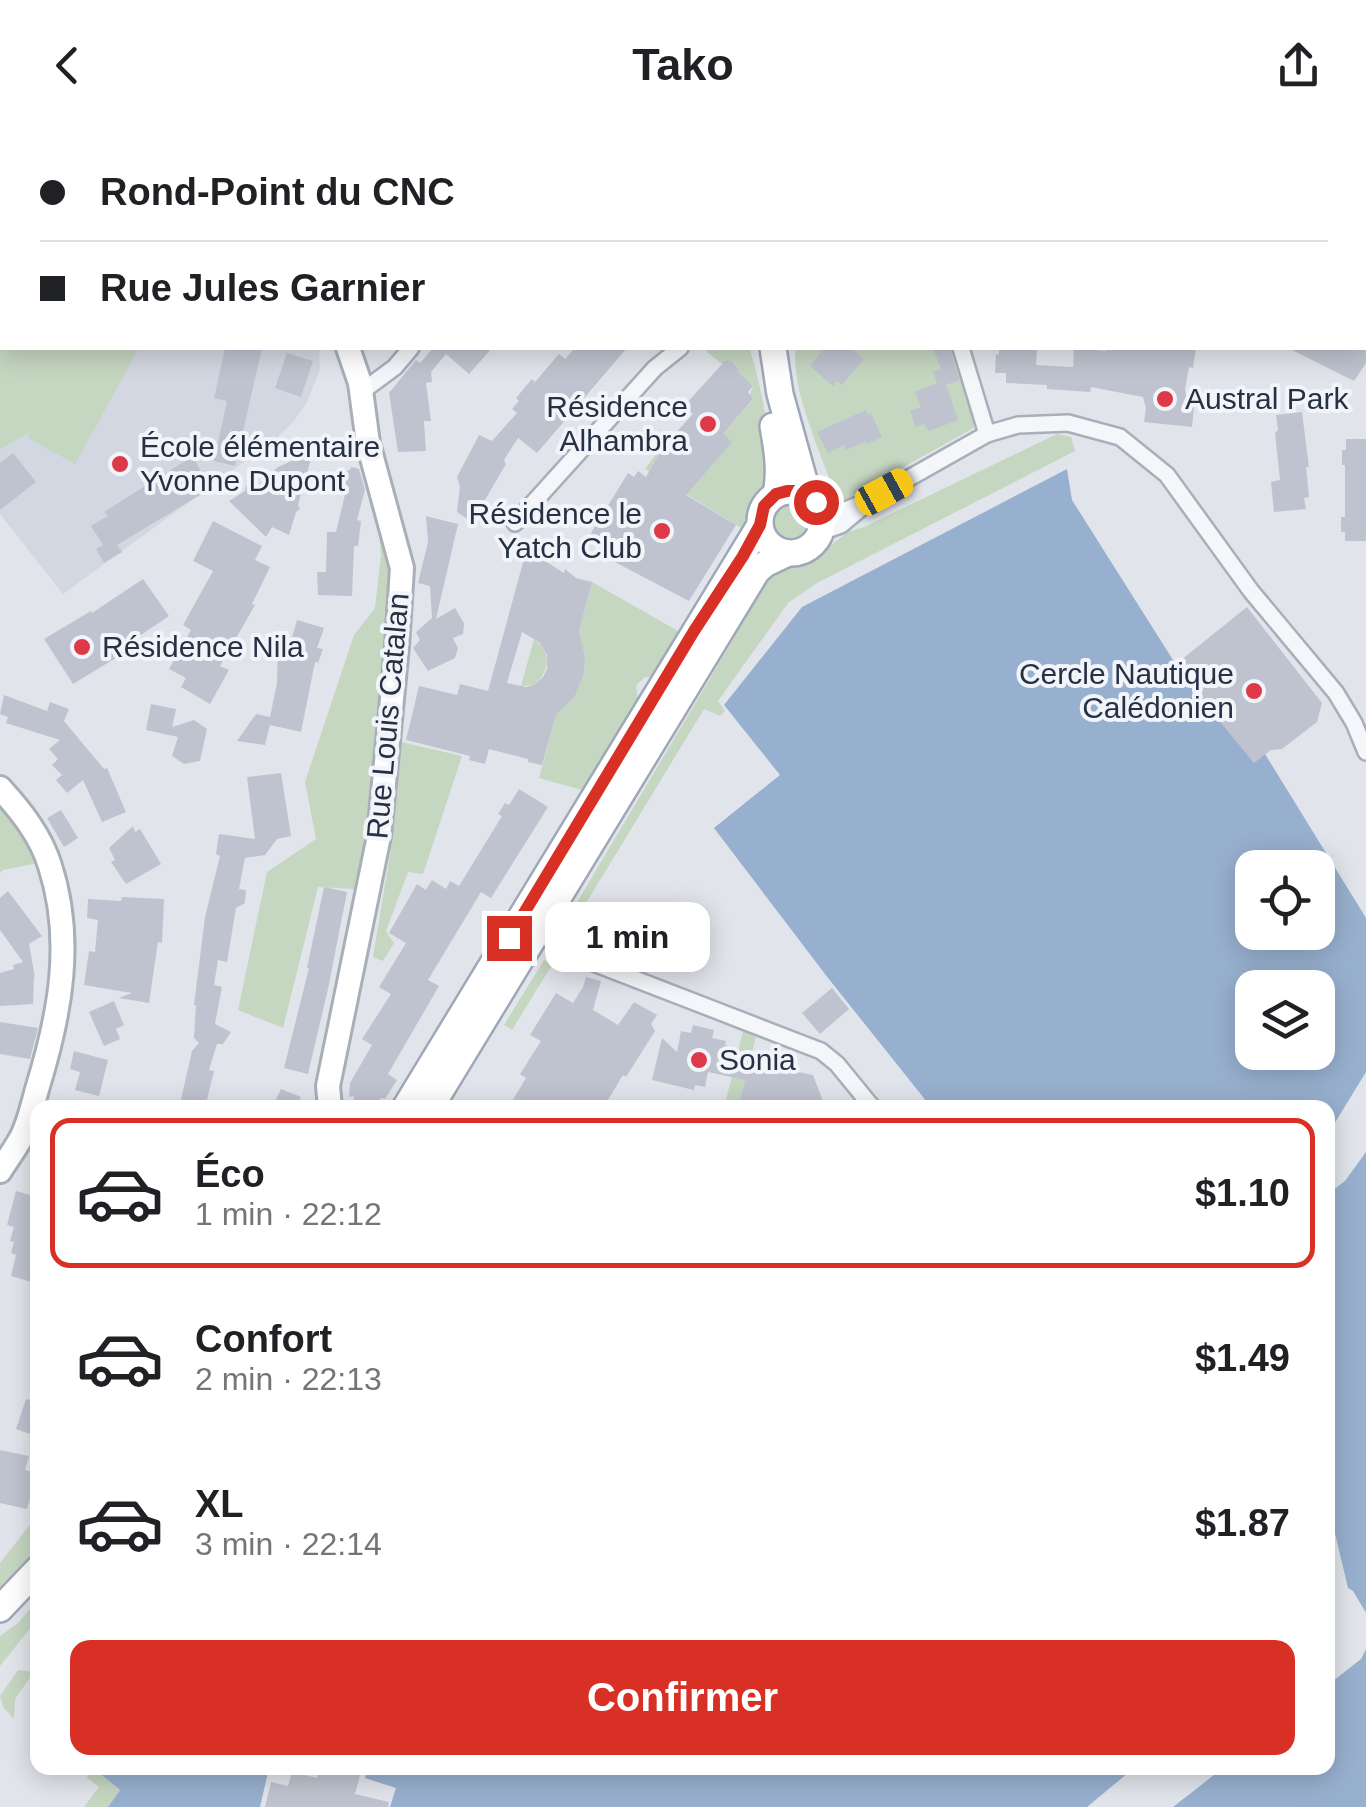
<!DOCTYPE html>
<html lang="fr">
<meta charset="utf-8">
<style>
body{margin:0;font-family:Arial,sans-serif;background:#f6f6f6;color:#202124;height:100vh;display:flex;flex-direction:column;font-size:38px;white-space:nowrap}
*{box-sizing:border-box;margin:0}
p{font-size:32px;color:#757577}
.icon{flex:none;width:55px;height:55px;fill:none;stroke:currentColor;stroke-width:2;stroke-linecap:round;stroke-linejoin:round}
.map{position:relative;flex:1;overflow:hidden}
.panel{position:absolute;left:30px;top:970px;width:1305px;height:675px;display:flex;flex-direction:column;background:#fff;border-radius:20px;box-shadow:0 5px 25px #0003}
.panel>*{flex:none}
.banner{position:absolute;left:0px;top:0px;width:1368px;height:220px;box-shadow:0 5px 25px #0003;display:grid;align-content:center;height:220px;padding:0 40px;background:#fff}
.tools{position:absolute;left:1235px;top:720px;display:grid;gap:20px}
.tools a{display:grid;place-items:center;width:100px;height:100px;border-radius:20px;background:#fff;box-shadow:0 5px 25px #0003;font-size:50px}
.end{position:absolute;width:45px;height:45px;margin:-22px;border:12px solid #d93025;background:#fff;box-shadow:0 0 0 5px #fff}
.from{border-radius:50%}
.bubble{position:absolute;height:70px;border-radius:20px;background:#fff;box-shadow:0 5px 25px #0003;font-size:32px;font-weight:600;line-height:70px;text-align:center}
.car{position:absolute;width:30px;height:60px;margin:-30px -15px;border-radius:12px;box-shadow:0 0 8px 2px #0007;background:linear-gradient(#f5c518 24%,#345 0 40%,#f5c518 0 76%,#345 0 86%,#f5c518 0)}
.banner b{display:flex;align-items:center;gap:35px;height:95px;font-size:38px}
.banner b+b{border-top:2px solid #e0e0e0}
.banner i{width:25px;height:25px;background:#202124}
ul{padding:18px 0 0;list-style:none}
li{display:flex;align-items:center;gap:30px;height:150px;margin:0 20px 15px;padding:0 20px;border:5px solid transparent;border-radius:20px}
li div{flex:1}
li b{display:block;font-size:38px}
li em{font-style:normal;font-weight:600}
li.current{border-color:#d93025}
li>.icon{width:90px;height:90px;stroke-width:1.5}
.primary-button{display:flex;gap:20px;margin-top:auto;padding:20px 40px}
.primary-button a{flex:1;height:115px;border-radius:20px;background:#d93025;color:#fff;font-size:40px;font-weight:600;line-height:115px;text-align:center}
header{display:flex;justify-content:space-between;align-items:center;height:130px;padding:0 40px;background:#fff;font-size:45px;font-weight:600}
.map>svg:first-child{display:block}
.built{fill:#d2d7e1}
.green{fill:#c5d6c1}
.water{fill:#98b0cf;fill-rule:evenodd}
.pier{fill:#e1e5eb}
.building{fill:#bec3cf;fill-rule:evenodd}
.lines{fill:none;stroke-linecap:round;stroke-linejoin:round}
.street-casing{stroke:#a9afb9;stroke-width:20}
.secondary-casing{stroke:#a9afb9;stroke-width:28}
.primary-casing{stroke:#9fa8b9;stroke-width:30}
.street{stroke:#f5f6f9;stroke-width:15}
.secondary{stroke:#fff;stroke-width:22}
.primary{stroke:#fff;stroke-width:25}
.route{stroke:#d93025;stroke-width:12}
.poi-dot{fill:#de3948;stroke:#f1f4f8;stroke-width:4}
.labels{text-anchor:middle;stroke-width:8;stroke-linejoin:round;paint-order:stroke}
.poi-label{font-size:30px;fill:#273145;stroke:#f1f4f8;text-anchor:start}
.street-label{font-size:30px;fill:#273145;stroke:#f1f4f8}
</style>
<header><svg class="icon" aria-label="back" viewBox="0 0 24 24"><path d="M15 5l-7 7 7 7"/></svg>Tako<svg class="icon" aria-label="share" viewBox="0 0 24 24"><path d="M12 15V3M7 8l5-5 5 5M5 13v7h14v-7"/></svg></header>
<div class="map">
<svg width="1366" height="1677" viewBox="0 0 1366 1677">
<rect width="100%" height="100%" fill="#e1e5eb"/>
<g class="built">
<path d="M0,0H188L198,2H2V186L0,188Z"/>
<path d="M78,218H319L320,240L306,274L294,291L277,308L63,464L0,384V320L32,301Z"/>
</g>
<g class="green">
<path d="M2,186V218H139L75,334L28,308L30,302L0,320V188Z"/>
<path d="M708,218H749C758,240 772,310 770,334C768,355 754,381 743,399L645,339L657,323L659,325L657,331L723,304L753,270L750,265L753,256L737,241L739,238L731,231L722,234L707,222Z"/>
<path d="M796,218H950L977,296L839,373C825,334 789,256 796,218Z"/>
<path d="M1057,304L1071,307L1075,321L817,453L788,473L718,571L725,581L720,586L704,579L571,798L582,806L578,810L561,805L560,801L734,508L737,485L762,444L789,432H801L815,427L848,402L864,397Z"/>
<circle cx="792" cy="392" r="24"/>
<path d="M387,393L392,426L388,493L375,593L373,684L354,759L318,757L283,898L238,880L267,742L316,709L305,652L354,505L375,478L381,424L379,401Z"/>
<path d="M592,452L678,501L652,547H645L636,555L638,571L582,660L539,648L556,585L575,566L584,543L585,526L579,501Z"/>
<path d="M534,509C552,522 550,541 534,555L521,556Z"/>
<path d="M401,612L462,626L423,744L408,742L386,801L394,813L383,831L373,827L391,719Z"/>
<path d="M0,672L33,715L38,733L3,740L0,743Z"/>
<path d="M544,830L552,835L512,900L504,895Z"/>
<path d="M743,901L756,907L740,971H736L734,977H728L726,970Z"/>
<path d="M37,1367V1424L0,1465V1433L32,1392Z"/>
<path d="M37,1471V1490L0,1536V1506L18,1493Z"/>
<path d="M18,1540L34,1542L15,1569L14,1589L3,1577L0,1566Z"/>
<path d="M89,1638H93L120,1660L108,1677H84L99,1657L87,1648Z"/>
</g>
<g class="water">
<path d="M1067,339L1072,370L1185,549L1254,632L1265,624L1366,788V942L1328,1004V978L931,977L828,848L714,698L780,645L724,575L802,477ZM1252,738H1318V802H1252ZM1252,858H1318V922H1252Z"/>
<path d="M1366,1022V1483L1353,1462H1333L1328,1467V1064L1345,1051Z"/>
<path d="M1366,1519V1677H1173L1223,1638H1328V1555L1361,1529Z"/>
<path d="M93,1638H269L260,1677H108L120,1660Z"/>
<path d="M368,1638H1134L1087,1677H390L396,1658L365,1648Z"/>
</g>
<path class="pier" d="M1328,1374L1348,1458L1353,1461L1366,1483V1488L1362,1486L1347,1464L1336,1466L1328,1472V1467L1333,1462L1328,1443Z"/>
<g class="building">
<path d="M225,218H262L235,336L214,331L227,271L214,268Z"/>
<path d="M433,218H492L469,244L446,224L431,242L432,252L426,253L431,291H424L426,321L398,322L389,263L416,230L420,233Z"/>
<path d="M575,218H627L537,323L518,308L504,330L506,334L472,392L457,382L460,356L457,347L479,305L492,311L517,283L512,279L519,271L516,268L532,249L535,252L559,224L565,229Z"/>
<path d="M825,218H850L864,229L842,255L837,251L833,256L810,236Z"/>
<path d="M933,218H950L959,250L946,255L958,290L929,301L924,294L916,297L910,281L921,277L915,262L937,253L933,242L941,239Z"/>
<path d="M999,218H1037L1036,235L1073,237L1074,218L1106,221L1107,218H1196L1193,238L1189,237L1185,260L1188,276L1194,277L1192,297L1144,292L1146,278L1143,267L1091,257L1090,262L1047,259V255L1006,253V243H995L996,224L999,225Z"/>
<path d="M1288,218H1366V233L1354,251Z"/>
<path d="M287,223L313,231L301,267L275,258Z"/>
<path d="M725,231H731L739,239L737,241L753,256L748,262L753,269L723,304L732,312L686,365L736,395L689,471L613,431L615,427L600,418L602,415L588,408L628,343L634,347L638,341L646,347L659,325L657,323L693,284L684,276Z"/>
<path d="M866,280L868,285L871,283L882,307L867,314L866,311L846,320L844,315L828,323L817,302Z"/>
<path d="M1302,282L1309,337H1306L1309,367L1304,368L1306,379L1274,382L1271,352L1280,350L1275,303L1278,300L1276,285Z"/>
<path d="M1346,309H1366V411H1345V402H1341V387H1345V335H1342V320H1346Z"/>
<path d="M303,319L313,322L306,347L308,352L303,356L298,375L300,379L296,382L289,405L272,397L266,407L229,371L245,361L246,356L250,358L254,355L256,357L278,337L296,329Z"/>
<path d="M13,323L36,352L0,380V333Z"/>
<path d="M193,326L210,359L117,415L122,422L104,433L96,419L103,415L91,396L108,386L104,382Z"/>
<path d="M351,337L359,339L365,360L357,390L361,391L358,416H354L352,466L318,465L317,442H326L327,402H336L343,373L346,360L342,342L350,340Z"/>
<path d="M426,386L458,394L436,489L455,478L464,493L463,504L453,508L458,518L455,528L428,541L413,518L420,510L416,502L432,488L430,456L418,453L428,412Z"/>
<path d="M213,391L262,416L255,430L270,437L252,474L255,475L220,536L229,540L210,574L181,557L186,548L169,539L191,500L183,495L213,441L193,431Z"/>
<path d="M528,414L545,418L542,429L564,443L565,439L576,448L592,452L579,501L585,526L584,543L575,566L556,585L542,635L528,632V629L489,619L485,634L469,630L470,626L406,610L419,556L457,565L460,554L488,561ZM522,502L539,512L547,525V539L543,547L534,555L526,557L507,553Z"/>
<path d="M143,449L169,486L116,522L119,526L73,554L44,509L91,481L92,483Z"/>
<path d="M1247,477L1322,573L1317,592L1282,619L1271,620L1254,633L1185,549L1176,534Z"/>
<path d="M297,490L324,498L317,518L323,519L318,533L315,532L301,602L270,595L265,615L237,611L256,584L270,587L277,553L278,518L288,521Z"/>
<path d="M4,565L47,581L50,572L69,579L64,591L104,639L107,638L126,682L102,692L83,650L67,663L56,650L62,645L52,635L58,629L49,619L60,610L6,593L8,587L0,584Z"/>
<path d="M151,574L176,579L172,597L194,590L207,599L200,631L184,634L172,626L178,607L146,600Z"/>
<path d="M281,643L291,706L277,709L265,725L245,728L239,759L246,760L245,773L236,778L227,832L218,830L214,855L222,857L215,894L231,902L223,914H217L209,940L214,941L205,978H179L192,921L199,913L194,908L196,875H194L205,787L220,726L216,724L219,704L255,709L247,647Z"/>
<path d="M519,659L548,677L491,768L481,762L428,850L439,856L388,944L397,950L385,969L381,968L376,978H353L354,966L349,967L350,953L372,915L362,909L391,864L379,857L406,813L389,803L417,754L426,760L432,750L446,759L450,751L459,756L502,686L498,684L505,673L509,675Z"/>
<path d="M61,680L78,708L64,717L47,688Z"/>
<path d="M133,696L135,702L140,699L161,734L126,754L111,732L115,730L109,718Z"/>
<path d="M324,757L347,762L328,859L308,944L284,938L309,838H307Z"/>
<path d="M8,761L42,806L29,814L35,848L34,846L33,874L0,876V843L14,839L13,835L23,832L0,800V768Z"/>
<path d="M122,767L164,769L162,813L158,812L149,873L119,868L132,863L84,855L89,821L95,822L98,790L87,788L88,769L121,771Z"/>
<path d="M586,847L601,851L593,880L618,895L634,872L657,885L651,894L655,901L626,947L623,945L603,978H508L526,948L520,944L541,911L530,905L556,863L573,873L583,857Z"/>
<path d="M832,858L849,879L820,904L802,883Z"/>
<path d="M114,871L124,895L116,899L120,909L104,916L89,882Z"/>
<path d="M0,892L38,898L30,929L0,924Z"/>
<path d="M693,895L714,900L712,908L726,911L725,915L738,918L736,927L774,936L775,930L799,936L798,942L813,945L823,971L820,978H738L745,950L708,942L705,957L695,955L694,960L652,950L662,908L677,922L681,901L691,903Z"/>
<path d="M74,921L108,930L99,966L75,960L80,942L70,939Z"/>
<path d="M281,959L301,967L297,978H272Z"/>
<path d="M16,1061L38,1067V1154L11,1146L16,1125L11,1123L14,1112L10,1111L14,1097L7,1095Z"/>
<path d="M26,1269L38,1272V1301L32,1300L30,1304L16,1299Z"/>
<path d="M0,1320L29,1326L25,1340L32,1342L30,1352L34,1356L27,1379L0,1373Z"/>
<path d="M320,1638H362L355,1664L389,1672L388,1677H265L271,1652L288,1656L292,1642L317,1648Z"/>
</g>
<g class="lines">
<g class="street-casing">
<g id="street">
<path d="M897,0V2"/>
<path d="M1065,0L1066,2"/>
<path d="M473,2L475,0"/>
<path d="M638,2L639,0"/>
<path d="M743,2V0"/>
<path d="M1365,205H1366"/>
<path d="M961,218L987,304"/>
<path d="M360,263L395,237L411,218"/>
<path d="M821,381L841,382L872,369L987,304L1018,295L1068,293L1120,307L1167,345L1251,461L1336,563L1354,593L1366,622"/>
<path d="M515,393L655,238L680,218"/>
<path d="M821,402L841,395L860,379"/>
<path d="M532,799L578,827L821,921L837,934L873,978"/>
</g>
</g>
<g class="secondary-casing">
<g id="secondary">
<path d="M269,0L276,2"/>
<path d="M0,658C21,681 41,706 50,736C74,810 60,884 38,956C33,973 29,993 21,1008C15,1019 7,1030 0,1041"/>
<path d="M330,978L328,956L379,706L397,516L402,438L368,313L360,253L348,218"/>
</g>
</g>
<g class="primary-casing">
<g id="primary">
<path d="M1271,2L1272,0"/>
<path d="M773,218L780,264L808,365"/>
<path d="M773,296C777,319 781,341 776,364"/>
<circle cx="791" cy="392" r="31"/>
<path d="M405,978L760,395"/>
<path d="M430,978L757,441L765,434L788,423"/>
<path d="M0,1479L38,1439"/>
</g>
</g>
<use href="#street" class="street"/>
<use href="#secondary" class="secondary"/>
<use href="#primary" class="primary"/>
</g>
<g class="lines">
<path class="route" d="M509,808L694,501L743,426L760,395L764,376L776,364L787,361H798L816,372"/>
</g>
<g class="poi-dot">
<circle cx="1165" cy="269" r="10"/>
<circle cx="708" cy="294" r="10"/>
<circle cx="120" cy="334" r="10"/>
<circle cx="662" cy="401" r="10"/>
<circle cx="82" cy="517" r="10"/>
<circle cx="1254" cy="561" r="10"/>
<circle cx="699" cy="930" r="10"/>
</g>
<g class="labels">
<g class="poi-label">
<text x="1185" y="279">Austral Park</text>
<text x="688" y="287" text-anchor="end">Résidence<tspan x="688" dy="34">Alhambra</tspan></text>
<text x="140" y="327">École élémentaire<tspan x="140" dy="34">Yvonne Dupont</tspan></text>
<text x="642" y="394" text-anchor="end">Résidence le<tspan x="642" dy="34">Yatch Club</tspan></text>
<text x="102" y="527">Résidence Nila</text>
<text x="1234" y="554" text-anchor="end">Cercle Nautique<tspan x="1234" dy="34">Calédonien</tspan></text>
<text x="719" y="940">Sonia</text>
</g>
<g class="street-label">
<text transform="translate(388 586) rotate(-85)" y="10">Rue Louis Catalan</text>
</g>
</g>
</svg>
<div class="tools">
<a><svg class="icon" aria-label="locate" viewBox="0 0 24 24"><circle cx="12" cy="12" r="6"/><path d="M12 2v4M12 18v4M2 12h4M18 12h4"/></svg></a>
<a><svg class="icon" aria-label="layers" viewBox="0 0 24 24"><path d="M12 4l9 5-9 5-9-5zM3 14l9 5 9-5"/></svg></a>
</div>
<i class="end from" style="left:816px;top:372px"></i>
<i class="end" style="left:509px;top:808px"></i>
<div class="bubble" style="left:545px;top:772px;width:165px">1 min</div>
<i class="car" style="left:884px;top:362px;rotate:61deg"></i>
<div class="banner">
<b><i class="from"></i>Rond-Point du CNC</b>
<b><i></i>Rue Jules Garnier</b>
</div>
<section class="panel">
<ul>
<li class="current"><svg class="icon" aria-label="car" viewBox="0 0 24 24"><path d="M5 17H2v-5l4-1 3-4h7l3 4 3 1v5h-3M9 17h6M6 11h13"/><circle cx="7" cy="17" r="2"/><circle cx="17" cy="17" r="2"/></svg><div><b>Éco</b><p>1 min · 22:12</p></div><em>$1.10</em></li>
<li><svg class="icon" aria-label="car" viewBox="0 0 24 24"><path d="M5 17H2v-5l4-1 3-4h7l3 4 3 1v5h-3M9 17h6M6 11h13"/><circle cx="7" cy="17" r="2"/><circle cx="17" cy="17" r="2"/></svg><div><b>Confort</b><p>2 min · 22:13</p></div><em>$1.49</em></li>
<li><svg class="icon" aria-label="car" viewBox="0 0 24 24"><path d="M5 17H2v-5l4-1 3-4h7l3 4 3 1v5h-3M9 17h6M6 11h13"/><circle cx="7" cy="17" r="2"/><circle cx="17" cy="17" r="2"/></svg><div><b>XL</b><p>3 min · 22:14</p></div><em>$1.87</em></li>
</ul>
<div class="primary-button"><a>Confirmer</a></div>
</section>
</div>
